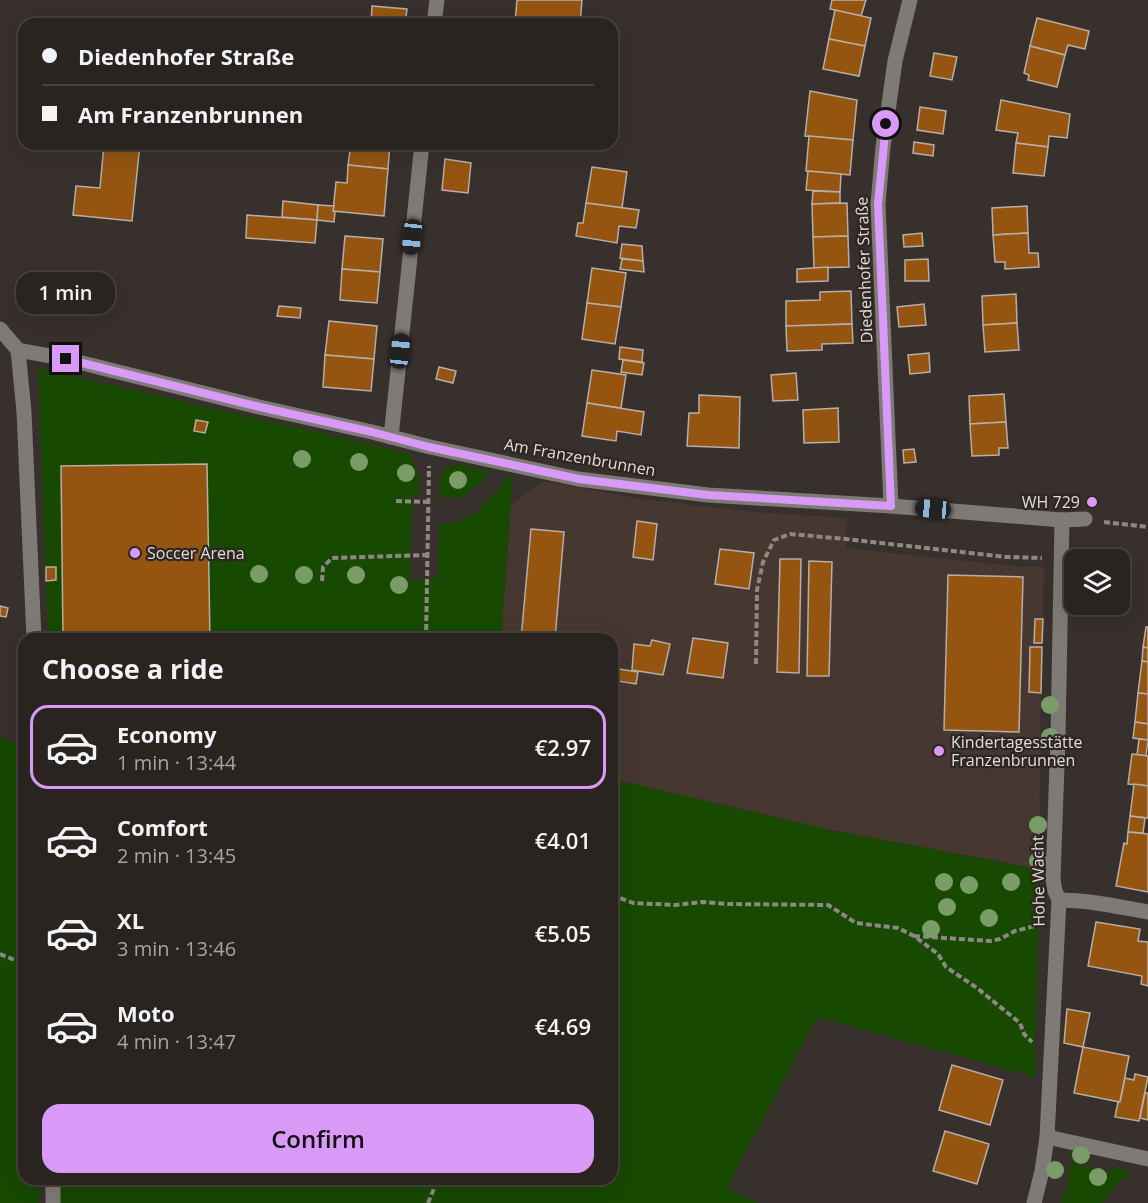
<!DOCTYPE html>
<meta charset="utf-8">
<style>
body{margin:0;font-family:"Open Sans",sans-serif;background:#36302e;color:#f1f3f6;height:100vh;display:flex;flex-direction:column;font-size:22px;white-space:nowrap}
*{box-sizing:border-box;margin:0}
p{font-size:20px;color:#a5a4a5}
.icon{flex:none;width:33px;height:33px;fill:none;stroke:currentColor;stroke-width:2;stroke-linecap:round;stroke-linejoin:round}
.map{position:relative;flex:1;overflow:hidden}
.side{position:absolute;left:18px;top:633px;width:600px;height:552px;display:flex;flex-direction:column;background:#2a2421;border-radius:18px;box-shadow:0 6px 24px #0002,0 0 0 2px #46413f}
.side>*{flex:none}
.guide{position:absolute;left:18px;top:18px;width:600px;height:132px;border-radius:18px;box-shadow:0 6px 24px #0002,0 0 0 2px #46413f;display:grid;align-content:center;height:132px;padding:0 24px;background:#2a2421}
.controls{position:absolute;left:1064px;top:549px;display:grid;gap:12px}
.controls a{display:grid;place-items:center;width:66px;height:66px;border-radius:12px;background:#2a2421;box-shadow:0 6px 24px #0002,0 0 0 2px #46413f;font-size:30px}
.end{position:absolute;width:27px;height:27px;margin:-14px;border:8px solid #d99af7;background:#111;box-shadow:0 0 0 3px #111}
.from{border-radius:50%}
.bubble{position:absolute;height:42px;border-radius:18px;background:#2a2421;box-shadow:0 6px 24px #0002,0 0 0 2px #46413f;font-size:20px;font-weight:600;line-height:42px;text-align:center}
.car{position:absolute;width:18px;height:36px;margin:-18px -9px;border-radius:8px;box-shadow:0 0 4px 2px #0007;background:linear-gradient(#222 24%,#8ab4d8 0 40%,#222 0 76%,#8ab4d8 0 86%,#222 0)}
.guide b{display:flex;align-items:center;gap:21px;height:57px;font-size:22px}
.guide b+b{border-top:2px solid #46413f}
.guide i{width:15px;height:15px;background:#f1f3f6}
ul{padding:0;list-style:none}
li{display:flex;align-items:center;gap:18px;height:84px;margin:0 12px 9px;padding:0 12px;border:3px solid transparent;border-radius:18px}
li div{flex:1}
li b{display:block;font-size:22px}
li em{font-style:normal;font-weight:600}
li.on{border-color:#d99af7}
li>.icon{width:54px;height:54px;stroke-width:1.5}
h2{padding:0 24px;font-size:27px;line-height:72px}
.action{display:flex;gap:12px;margin-top:auto;padding:12px 24px}
.action a{flex:1;height:69px;border-radius:18px;background:#d99af7;color:#111;font-size:24px;font-weight:600;line-height:69px;text-align:center}
.map>svg:first-child{display:block}
.built{fill:#463731}
.green{fill:#174900}
.building{fill:#955511;stroke:#b6aea7;stroke-width:1.5}
.lines{fill:none;stroke-linecap:round;stroke-linejoin:round}
.path{stroke:#8e8884;stroke-width:4;stroke-dasharray:6 3;stroke-linecap:butt}
.minor{stroke:#7e7b77;stroke-width:15}
.tree{fill:#7a9d68}
.route{stroke:#d99af7;stroke-width:8}
.poi-dot{fill:#d99af7;stroke:#2e2622;stroke-width:2}
.labels{text-anchor:middle;stroke-width:4.5;stroke-linejoin:round;paint-order:stroke}
.street-label{font-size:16px;fill:#e2ddda;stroke:#2e2622}
.poi-label{font-size:16px;fill:#e2ddda;stroke:#2e2622;text-anchor:start}
</style>
<div class="map">
<svg width="1148" height="1203" viewBox="0 0 1148 1203">
<rect width="100%" height="100%" fill="#38302c"/>
<path class="built" d="M543,481L641,499L754,512L847,518L846,548L1023,567H1044L1041,693L1039,869L835,831L612,779V639H501L511,505Z"/>
<g class="green">
<path d="M38,368L412,454V461C421,471 419,481 419,493L412,494L410,581L438,577L439,524C473,525 489,500 508,476L513,477L501,639H48Z"/>
<path d="M458,464L490,471L478,485L461,498L440,497L441,473L448,467Z"/>
<path d="M0,737L21,745L24,814V1179H39V1203H0Z"/>
<path d="M612,779L835,831L1039,869L1035,1077L817,1017L727,1188L758,1203H56V1179H612Z"/>
<path d="M1071,1163L1109,1171L1113,1167L1131,1171L1113,1188L1103,1203H1061L1065,1189H1068L1070,1179H1067Z"/>
</g>
<g class="building">
<path d="M517,0H582L580,24H522L515,22Z"/>
<path d="M832,0H866L861,16L830,9Z"/>
<path d="M372,6L407,9L405,24H371Z"/>
<path d="M835,10L871,18L865,46L829,39Z"/>
<path d="M1037,18L1089,31L1085,49L1068,45L1065,55L1030,46Z"/>
<path d="M829,39L865,46L859,76L823,69Z"/>
<path d="M1030,46L1065,55L1057,87L1028,80L1029,75L1024,73Z"/>
<path d="M934,53L957,57L952,80L930,76Z"/>
<path d="M810,91L857,100L853,140L805,136Z"/>
<path d="M1001,100L1070,114L1067,138L1049,136L1048,147L1016,143L1018,133L996,130Z"/>
<path d="M920,107L946,111L943,134L917,130Z"/>
<path d="M809,136L853,140L850,175L806,171Z"/>
<path d="M914,142L934,145L933,156L913,153Z"/>
<path d="M1016,143L1048,147L1044,176L1013,173Z"/>
<path d="M104,144H140L132,221L73,215L76,186L100,188Z"/>
<path d="M351,144H390L388,169L348,165Z"/>
<path d="M445,159L471,163L468,193L442,190Z"/>
<path d="M348,165L388,169L384,216L333,211L336,182L347,183Z"/>
<path d="M592,167L627,172L622,208L586,203Z"/>
<path d="M808,171L841,174L840,192L806,190Z"/>
<path d="M813,191L840,192V203L812,204Z"/>
<path d="M283,201L318,205L317,220L282,217Z"/>
<path d="M586,203L639,210L636,228L619,226L617,243L576,236L578,223H583Z"/>
<path d="M847,203L848,236L813,237L812,204Z"/>
<path d="M318,205L334,206L333,211L335,212L334,222L317,220Z"/>
<path d="M1027,206L1028,233L993,235L992,208Z"/>
<path d="M247,215L317,220L315,243L246,238Z"/>
<path d="M922,233L923,246L904,247L903,235Z"/>
<path d="M1028,233L1029,253H1038L1039,267L1005,269V262H995L993,235Z"/>
<path d="M345,236L383,239L380,272L342,269Z"/>
<path d="M848,236L849,267L814,268L813,237Z"/>
<path d="M622,244L642,246L643,261L620,258Z"/>
<path d="M622,259L643,261L644,272L620,269Z"/>
<path d="M928,259L929,281H905V260Z"/>
<path d="M828,267V281L797,282V269Z"/>
<path d="M592,268L626,273L621,307L587,303Z"/>
<path d="M342,269L380,272L377,303L340,300Z"/>
<path d="M851,291L852,324L786,326V301L820,300V292Z"/>
<path d="M1016,294L1017,323L983,325L982,296Z"/>
<path d="M587,303L621,307L615,344L582,339Z"/>
<path d="M924,304L926,325L899,327L897,307Z"/>
<path d="M279,306L301,308L300,318L277,316Z"/>
<path d="M329,321L377,326L374,359L325,355Z"/>
<path d="M1017,323L1019,350L985,352L983,325Z"/>
<path d="M852,324L853,343L822,344V350L787,351L786,326Z"/>
<path d="M620,347L643,350L642,362L619,359Z"/>
<path d="M929,353L930,372L910,374L908,355Z"/>
<path d="M325,355L374,359L371,391L323,387Z"/>
<path d="M623,360L644,363L642,375L621,372Z"/>
<path d="M439,367L456,371L453,383L436,379Z"/>
<path d="M592,370L626,375L621,408L587,403Z"/>
<path d="M796,373L798,400L773,401L771,375Z"/>
<path d="M1004,394L1006,422L970,424L969,396Z"/>
<path d="M699,395L740,397L739,448L687,446L689,413H699Z"/>
<path d="M587,403L644,412L641,435L617,431L616,441L582,436Z"/>
<path d="M838,408L839,442L804,443L803,410Z"/>
<path d="M196,420L208,422L205,433L194,431Z"/>
<path d="M1006,422L1008,448H999V455L972,456L970,424Z"/>
<path d="M914,449L916,462L904,463L903,450Z"/>
<path d="M207,464L210,639H63L61,466Z"/>
<path d="M637,521L657,524L653,560L633,557Z"/>
<path d="M531,529L564,532L555,639H521Z"/>
<path d="M720,549L754,553L749,589L715,584Z"/>
<path d="M780,559H801L799,673L777,672Z"/>
<path d="M809,561L832,562L829,676H807Z"/>
<path d="M46,567H56V580L46,581Z"/>
<path d="M948,575L1023,577L1019,732L944,730Z"/>
<path d="M0,606L8,608L6,617L0,616Z"/>
<path d="M1035,619H1043L1042,643H1034Z"/>
<path d="M1146,627H1148V648L1143,647Z"/>
<path d="M693,638L728,643L723,678L687,673Z"/>
<path d="M652,640L670,644L663,675L632,670L634,644L650,646Z"/>
<path d="M1030,647H1042L1041,693L1029,692Z"/>
<path d="M1143,647L1148,648V662L1142,661Z"/>
<path d="M1142,661L1148,662V694L1138,693Z"/>
<path d="M619,669L638,672L636,684L617,681Z"/>
<path d="M1138,693L1148,694V724L1135,722Z"/>
<path d="M1135,722L1148,724V740L1133,738Z"/>
<path d="M1139,739L1148,740L1146,756L1137,755Z"/>
<path d="M1132,754L1148,756V786L1128,784Z"/>
<path d="M1134,784L1148,786V818L1130,816Z"/>
<path d="M1130,816L1145,818L1143,833L1128,832Z"/>
<path d="M1128,832L1148,834V892L1116,886L1124,843L1127,844Z"/>
<path d="M1096,922L1140,929L1138,941L1148,942V986L1141,984L1142,976L1088,966Z"/>
<path d="M1067,1009L1090,1013L1083,1047L1064,1043Z"/>
<path d="M1083,1047L1129,1056L1120,1102L1074,1093Z"/>
<path d="M952,1065L1003,1080L990,1125L939,1110Z"/>
<path d="M1135,1074L1148,1077L1139,1121L1115,1117L1118,1102H1120L1125,1078L1134,1080Z"/>
<path d="M1145,1093H1148V1120L1140,1118Z"/>
<path d="M945,1131L989,1144L977,1184L933,1171Z"/>
</g>
<g class="lines">
<g class="path">
<path d="M396,501L428,502"/>
<path d="M1104,522L1148,527"/>
<path d="M322,581L323,567L332,558L427,555"/>
<path d="M426,639L429,466"/>
<path d="M756,664L757,590L763,562L774,540L790,534L846,539L1006,557L1042,558"/>
<path d="M612,895L633,903L676,905L702,902L726,904L828,905L856,923L898,928L914,936L938,954L946,967L977,988L1020,1023L1024,1034L1032,1042"/>
<path d="M914,936L991,941L1000,939L1015,931L1038,925"/>
<path d="M0,954L24,964"/>
<path d="M428,1203L438,1179"/>
</g>
<g class="minor">
<path d="M434,24L437,0"/>
<path d="M0,329L18,350L24,412L34,639"/>
<path d="M18,350L66,359L259,407L372,432L430,447L578,479L708,495L891,506L1062,520L1085,519"/>
<path d="M391,437L422,144"/>
<path d="M891,506L878,204L883,147L895,61L910,0"/>
<path d="M1059,900C1089,900 1119,907 1148,912"/>
<path d="M1047,1137L1148,1159"/>
<path d="M53,1179V1203"/>
<path d="M1034,1203L1042,1171L1047,1137L1059,900L1055,891L1053,879L1058,737L1062,520"/>
</g>
</g>
<g class="tree">
<circle cx="302" cy="459" r="9"/>
<circle cx="359" cy="462" r="9"/>
<circle cx="406" cy="473" r="9"/>
<circle cx="458" cy="480" r="9"/>
<circle cx="259" cy="574" r="9"/>
<circle cx="304" cy="575" r="9"/>
<circle cx="356" cy="575" r="9"/>
<circle cx="399" cy="585" r="9"/>
<circle cx="1050" cy="705" r="9"/>
<circle cx="1050" cy="737" r="9"/>
<circle cx="1038" cy="825" r="9"/>
<circle cx="1038" cy="861" r="9"/>
<circle cx="944" cy="882" r="9"/>
<circle cx="1011" cy="882" r="9"/>
<circle cx="969" cy="885" r="9"/>
<circle cx="947" cy="907" r="9"/>
<circle cx="989" cy="918" r="9"/>
<circle cx="931" cy="929" r="9"/>
<circle cx="1081" cy="1155" r="9"/>
<circle cx="1055" cy="1170" r="9"/>
<circle cx="1098" cy="1177" r="9"/>
</g>
<g class="lines">
<path class="route" d="M66,359L260,407L372,432L429,447L579,479L708,495L891,506L878,204L886,124"/>
</g>
<g class="poi-dot">
<circle cx="1092" cy="502" r="6"/>
<circle cx="135" cy="553" r="6"/>
<circle cx="939" cy="751" r="6"/>
</g>
<g class="labels">
<g class="street-label">
<text transform="translate(864 270) rotate(-92)" y="6">Diedenhofer Straße</text>
<text transform="translate(580 457) rotate(10)" y="6">Am Franzenbrunnen</text>
<text transform="translate(1038 881) rotate(-91)" y="6">Hohe Wacht</text>
</g>
<g class="poi-label">
<text x="1080" y="508" text-anchor="end">WH 729</text>
<text x="147" y="559">Soccer Arena</text>
<text x="951" y="748">Kindertagesstätte<tspan x="951" dy="18">Franzenbrunnen</tspan></text>
</g>
</g>
</svg>
<div class="controls">
<a><svg class="icon" aria-label="layers" viewBox="0 0 24 24"><path d="M12 4l9 5-9 5-9-5zM3 14l9 5 9-5"/></svg></a>
</div>
<i class="end from" style="left:886px;top:124px"></i>
<i class="end" style="left:66px;top:359px"></i>
<div class="bubble" style="left:16px;top:272px;width:99px">1 min</div>
<i class="car" style="left:412px;top:237px;rotate:186deg"></i>
<i class="car" style="left:400px;top:351px;rotate:6deg"></i>
<i class="car" style="left:933px;top:509px;rotate:275deg"></i>
<div class="guide">
<b><i class="from"></i>Diedenhofer Straße</b>
<b><i></i>Am Franzenbrunnen</b>
</div>
<section class="side">
<h2>Choose a ride</h2>
<ul>
<li class="on"><svg class="icon" aria-label="car" viewBox="0 0 24 24"><path d="M5 17H2v-5l4-1 3-4h7l3 4 3 1v5h-3M9 17h6M6 11h13"/><circle cx="7" cy="17" r="2"/><circle cx="17" cy="17" r="2"/></svg><div><b>Economy</b><p>1 min · 13:44</p></div><em>€2.97</em></li>
<li><svg class="icon" aria-label="car" viewBox="0 0 24 24"><path d="M5 17H2v-5l4-1 3-4h7l3 4 3 1v5h-3M9 17h6M6 11h13"/><circle cx="7" cy="17" r="2"/><circle cx="17" cy="17" r="2"/></svg><div><b>Comfort</b><p>2 min · 13:45</p></div><em>€4.01</em></li>
<li><svg class="icon" aria-label="car" viewBox="0 0 24 24"><path d="M5 17H2v-5l4-1 3-4h7l3 4 3 1v5h-3M9 17h6M6 11h13"/><circle cx="7" cy="17" r="2"/><circle cx="17" cy="17" r="2"/></svg><div><b>XL</b><p>3 min · 13:46</p></div><em>€5.05</em></li>
<li><svg class="icon" aria-label="car" viewBox="0 0 24 24"><path d="M5 17H2v-5l4-1 3-4h7l3 4 3 1v5h-3M9 17h6M6 11h13"/><circle cx="7" cy="17" r="2"/><circle cx="17" cy="17" r="2"/></svg><div><b>Moto</b><p>4 min · 13:47</p></div><em>€4.69</em></li>
</ul>
<div class="action"><a>Confirm</a></div>
</section>
</div>
